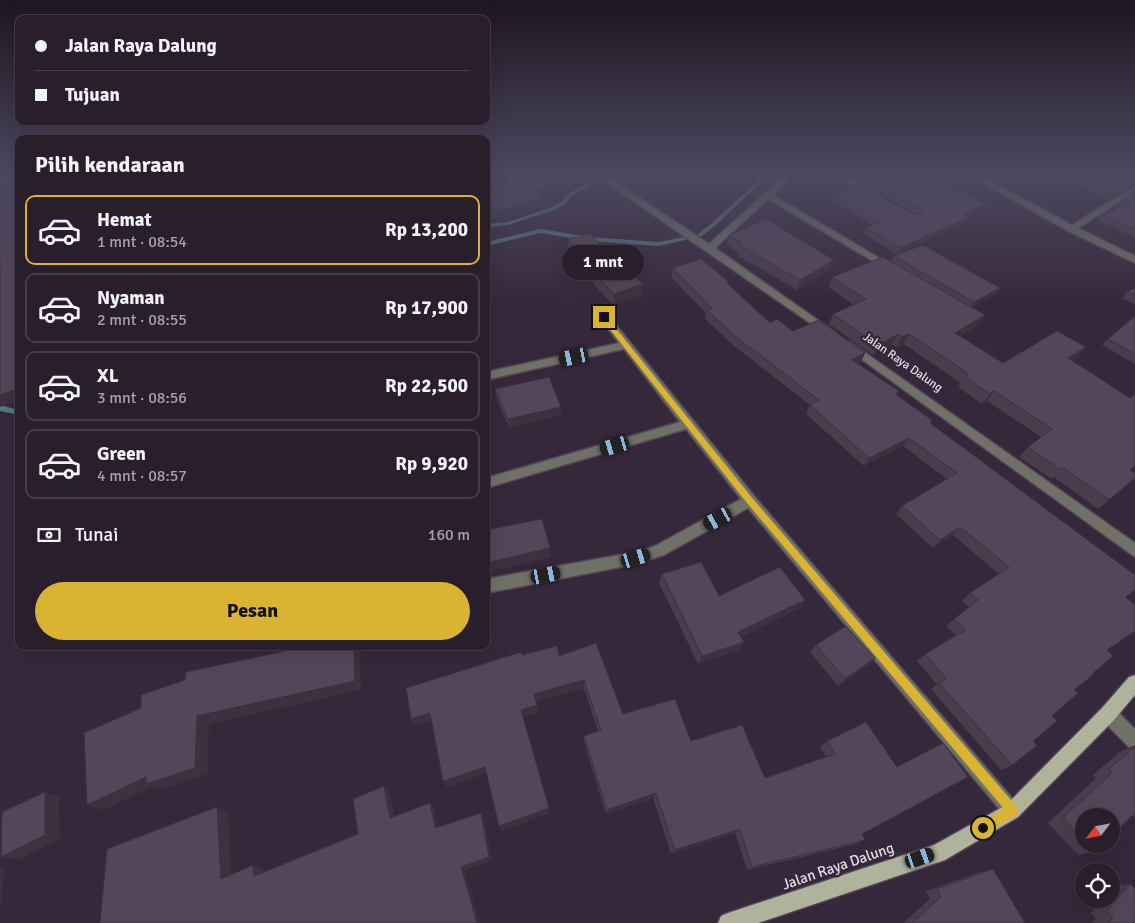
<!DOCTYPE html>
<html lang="id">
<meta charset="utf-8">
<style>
body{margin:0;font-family:Signika,sans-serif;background:#342b38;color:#f1f3f6;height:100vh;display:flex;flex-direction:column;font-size:19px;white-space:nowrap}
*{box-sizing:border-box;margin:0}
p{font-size:16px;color:#a5a2a9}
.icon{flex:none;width:28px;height:28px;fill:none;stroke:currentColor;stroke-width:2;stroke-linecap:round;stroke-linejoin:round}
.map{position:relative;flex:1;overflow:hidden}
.panel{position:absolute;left:15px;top:135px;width:475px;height:515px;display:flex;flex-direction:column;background:#281e2c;border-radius:10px;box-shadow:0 5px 20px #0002,0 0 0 1px #443c48}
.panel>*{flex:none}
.top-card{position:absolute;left:15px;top:15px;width:475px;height:110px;border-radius:10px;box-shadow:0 5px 20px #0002,0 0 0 1px #443c48;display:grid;align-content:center;height:110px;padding:0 20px;background:#281e2c}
.needle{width:32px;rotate:238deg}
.buttons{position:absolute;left:1075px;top:808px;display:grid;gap:10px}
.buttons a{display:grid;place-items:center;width:45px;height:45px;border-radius:50%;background:#281e2c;box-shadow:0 5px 20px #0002,0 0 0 1px #443c48;font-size:25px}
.end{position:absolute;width:22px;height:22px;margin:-11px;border:6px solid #dab333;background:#111;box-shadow:0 0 0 2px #111}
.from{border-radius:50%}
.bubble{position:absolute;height:35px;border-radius:18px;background:#281e2c;box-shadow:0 5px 20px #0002,0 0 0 1px #443c48;font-size:16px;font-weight:700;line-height:35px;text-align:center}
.car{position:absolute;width:15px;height:30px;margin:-15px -8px;border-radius:6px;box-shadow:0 0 4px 1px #0007;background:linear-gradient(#222 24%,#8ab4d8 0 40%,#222 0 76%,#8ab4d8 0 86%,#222 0)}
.top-card b{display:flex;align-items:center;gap:18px;height:48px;font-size:19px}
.top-card b+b{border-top:1px solid #443c48}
.top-card i{width:12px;height:12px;background:#f1f3f6}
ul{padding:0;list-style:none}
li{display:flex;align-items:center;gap:15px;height:70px;margin:0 10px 8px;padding:0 10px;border:2px solid #443c48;border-radius:10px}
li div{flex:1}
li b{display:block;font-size:19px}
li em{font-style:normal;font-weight:700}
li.current{border-color:#dab333}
li>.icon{width:45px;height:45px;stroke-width:1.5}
h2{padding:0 20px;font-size:22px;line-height:60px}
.pay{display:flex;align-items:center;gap:12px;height:55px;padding:0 20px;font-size:19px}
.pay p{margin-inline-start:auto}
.action{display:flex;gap:10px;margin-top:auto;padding:10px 20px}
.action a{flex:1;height:58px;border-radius:30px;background:#dab333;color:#111;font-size:20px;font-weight:700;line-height:58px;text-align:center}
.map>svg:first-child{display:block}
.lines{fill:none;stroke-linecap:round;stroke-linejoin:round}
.stream{fill:#527880;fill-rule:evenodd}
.minor-casing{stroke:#524456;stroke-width:3}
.major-casing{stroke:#524456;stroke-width:3}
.minor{fill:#6f7166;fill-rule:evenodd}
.major{fill:#afb39c;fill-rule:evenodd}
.wall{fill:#483c4d}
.shaded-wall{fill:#3b313f}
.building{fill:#54465a;stroke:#3b313f}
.route{fill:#dab333}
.labels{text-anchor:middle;stroke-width:5;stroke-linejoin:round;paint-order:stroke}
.street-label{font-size:12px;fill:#e2dae6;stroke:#36283b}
.near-street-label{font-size:15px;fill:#e2dae6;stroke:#36283b}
</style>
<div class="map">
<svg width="1135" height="923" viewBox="0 0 1135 923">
<rect width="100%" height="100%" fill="#36283b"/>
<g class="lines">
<g class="stream">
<path d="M602,174H608L572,196L565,204L554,210L511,224L486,228V224L508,222L550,208L561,202L568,194Z"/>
<path d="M765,174H770L716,225L702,236L659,246L589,241L541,233L486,246V242L541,229L589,237L659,242L698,234L712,223Z"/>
<path d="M0,405L19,410V415L0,411Z"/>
</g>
<g class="minor-casing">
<g id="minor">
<path d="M503,174H512L520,184L513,186Z"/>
<path d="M594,174H604L709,244L786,174H795L773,195L896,268L891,271L888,270L768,199L715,248L835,332L834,334H826Z"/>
<path d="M832,174H843L876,193L869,195Z"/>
<path d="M967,174H978L1072,225L1135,186V192L1078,228L1135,256V263L1068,231Z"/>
<path d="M604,314L608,315L755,497L1018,805L1021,811L1018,817L1012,820L1006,817L748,508L664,555L636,564L492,592L487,590V580L492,578L636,552L655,546L741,499L686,429L486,488V478L680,422L624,349L486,380V372L619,343L599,317Z"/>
<path d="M850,342L1135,543V557L846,348L845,346L846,344Z"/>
<path d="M1108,706L1114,708L1135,729V750L1129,747L1102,720L1100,714L1102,708Z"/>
</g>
</g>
<g class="major-casing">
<path id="major" d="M1135,675V695L1114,720L1018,817L945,860L758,923H718L721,916L728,913L934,845L1006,805L1102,708L1129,677Z"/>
</g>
<use href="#minor" class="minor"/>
<use href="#major" class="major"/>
</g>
<g class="wall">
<path d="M526,174H588V177L541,198L542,207L496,220L492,216L486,218V191L519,179Z"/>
<path d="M848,174H931L950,185V186L987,204L983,210L969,217L966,223L897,254L864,234L866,228L873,225L831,200L833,195L914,215L917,214Z"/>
<path d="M936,174H976L973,180L958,186Z"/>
<path d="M1056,174H1135V186L1109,200Z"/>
<path d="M1135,191V237L1098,221L1103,215L1121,206L1118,205L1123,199Z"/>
<path d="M729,235L834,260L830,270L797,290L737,255L738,252L727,245Z"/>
<path d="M568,239L641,295L614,305L599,290L568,250Z"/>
<path d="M894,256L1000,288L997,293L971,307L985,315L979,325L960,336L1003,363L1086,347L1077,357L1072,361L1130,470L1135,478L1098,509L1054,477L1052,479L1019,457L1028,447L1041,437L987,401L982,404L958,387L961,383L904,344L896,347L892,344L873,355L829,324L833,314L854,305L828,287L832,277L891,261Z"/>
<path d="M673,268L728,281L727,283L770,323L793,331L865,353L861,362L857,363L899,391L897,396L930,423L1126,597L1107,650L1052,716L1033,741L1012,765L1001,770L931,689L937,684L917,661L925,654L956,635L946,626L969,607L962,601L970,593L999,574L953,535L933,548L896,514L902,506L947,479L903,446L864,466L806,414L810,405L733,345L705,319L706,313L671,277Z"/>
<path d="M1135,288V304L1122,298L1128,291Z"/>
<path d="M1135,316V364L1102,345L1108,339Z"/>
<path d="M495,389L561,407V415L509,427L496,397Z"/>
<path d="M662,574L719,596L805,600L800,608L741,637L739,650L698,664L659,583Z"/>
<path d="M816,645L875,658L867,666L838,686L810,652Z"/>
<path d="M522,655L559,656L623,714L691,741L765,778L826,757L820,747L827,741L866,722L862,834L865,840L856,844L747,870L735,833L671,854L653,798L606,814L584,742V736L598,731L584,688L536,701L538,712L523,717L549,813L501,831L486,773L447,787L443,781L432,720L415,726L411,719Z"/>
<path d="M1135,745V818L1133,816H1084V844H1103L1095,851L1078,855L1048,823L1096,778L1093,775L1121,751Z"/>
<path d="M993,869L1025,923H903L930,899L926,891L980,872Z"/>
<path d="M1130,884L1135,923H1092L1096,919L1091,913L1103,899H1111V889L1113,887Z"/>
</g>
<g class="shaded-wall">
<path d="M505,174H507L508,182L486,191V182Z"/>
<path d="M517,174H523L517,178Z"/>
<path d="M574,174H588V177L536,200L535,191Z"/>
<path d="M976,174L973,180L958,186L961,181Z"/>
<path d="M1135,182V186L1109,200L1113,194Z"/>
<path d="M542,199V207L496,220L495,211Z"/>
<path d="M987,204L983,210L961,220L964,214Z"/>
<path d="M492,207V216L486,218V209Z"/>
<path d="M969,217L966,223L897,254L900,248Z"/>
<path d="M834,260L830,270L797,290L800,280Z"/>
<path d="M643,284L641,295L614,305V294Z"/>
<path d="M1000,288L997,293L970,308L974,302Z"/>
<path d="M985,315L979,325L949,343L955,333Z"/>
<path d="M898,334L892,344L873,355L878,345Z"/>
<path d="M909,334L904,344L896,347L901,337Z"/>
<path d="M1086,347L1077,357L1060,368L1068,358Z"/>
<path d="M865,353L861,362L848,369L852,360Z"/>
<path d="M19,388V400L0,407V395Z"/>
<path d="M994,391L987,401L982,404L990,394Z"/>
<path d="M561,407V415L509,427L508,419Z"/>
<path d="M909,438L903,446L864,466L869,458Z"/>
<path d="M960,527L953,535L933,548L940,540Z"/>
<path d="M550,548V557L486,573V563Z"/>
<path d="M805,600L800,608L734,640L738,632Z"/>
<path d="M744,642L739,650L698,664L702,656Z"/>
<path d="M354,646H360L361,690L209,724L208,774L160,790L153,787L103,810L87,805L197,716Z"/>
<path d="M875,658L867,666L838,686L845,679Z"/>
<path d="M584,680V688L535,701L534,694Z"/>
<path d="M537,705L538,712L522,717L521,710Z"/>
<path d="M430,713L434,720L415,726L411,719Z"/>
<path d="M485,767L487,773L447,787L443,781Z"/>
<path d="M384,786L390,792L396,823L390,818Z"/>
<path d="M45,792L59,797L60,839L18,860L1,857Z"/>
<path d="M656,793L653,798L606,814L607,810Z"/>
<path d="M430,803L434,808L439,832L435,828Z"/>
<path d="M217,807L228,812L232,882L221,879Z"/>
<path d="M549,808V813L501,831L499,826Z"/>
<path d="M481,813L484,818L492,861L464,870L480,923H477L461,867Z"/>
<path d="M740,829L735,833L671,854L675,850Z"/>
<path d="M253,865L263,868L264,879L254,876Z"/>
<path d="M0,866L5,867L0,911Z"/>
</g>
<g class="building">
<path d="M0,174H19V388L0,395Z"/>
<path d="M486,174H505L486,182Z"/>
<path d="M526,174H574L535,191L542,199L495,211L492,207L486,209V191L519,179Z"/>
<path d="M860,174H931L950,185L948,186L987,204L964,214L969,217L900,248L866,228L880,222L833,195L859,185L914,215L923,212V210Z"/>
<path d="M949,174H976L961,181Z"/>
<path d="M1073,174H1135V182L1113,194Z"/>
<path d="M1135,191V229L1103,215L1130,202L1123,199Z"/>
<path d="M766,219L834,260L800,280L739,245L743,244L729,235Z"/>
<path d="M591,234L619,268L623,266L643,284L614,294L600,279L568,239Z"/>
<path d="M923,245L1000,288L974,302L894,256Z"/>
<path d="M883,257L985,315L955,333L1003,363L1057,331L1086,347L1068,358L1130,398L1135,394V465L1130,470L1135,473V478L1109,500L1064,468L1061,470L1028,447L1052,429L994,391L990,394L965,377L969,374L909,334L901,337L898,334L878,345L833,314L866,299L832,277Z"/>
<path d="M701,259L728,281L726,282L770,323L777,319L793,331L819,320L865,353L852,360L899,391L895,394L932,420L930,423L1135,575V590L1126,597L1135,605V631L1107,650L1113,656L1092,674L1093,675L1074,690L1078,693L1052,716L1057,721L1033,741L1037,746L1012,765L939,683L946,678L925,654L966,630L954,619L978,600L970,593L1009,567L960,527L940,540L902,506L957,473L909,438L869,458L810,405L819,400L735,336L707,310L712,308L673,268Z"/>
<path d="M1135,288V295L1128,291Z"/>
<path d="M1135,316V354L1108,339Z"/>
<path d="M549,377L561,407L508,419L495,389Z"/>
<path d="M542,519L550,548L486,563V530Z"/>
<path d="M701,562L719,596L780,567L805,600L738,632L744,642L702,656L662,574Z"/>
<path d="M846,626L875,658L845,679L816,645Z"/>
<path d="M596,643L623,714L675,699L691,741L742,725L765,778L835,754L827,741L866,722L897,767L943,743L968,777L862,834L865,840L752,867L740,829L675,850L656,793L607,810L584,736L601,730L584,680L534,694L537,705L521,710L549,808L499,826L485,767L443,781L430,713L411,719L406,688L521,652L522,655L557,646L559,656Z"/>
<path d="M309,646H354L355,681L197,716L195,768L146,784V777L87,805L84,733L141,708V695L185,680L186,672Z"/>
<path d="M1135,747V813L1111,836V816H1084V840L1063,818L1112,773L1109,769Z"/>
<path d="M384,786L390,818L430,803L435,828L481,813L489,857L461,867L477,923H100L107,849L217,807L221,879L253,865L254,876L358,834L353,799Z"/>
<path d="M45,792V835L1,857L2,812Z"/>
<path d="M1087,844H1103L1095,851Z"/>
<path d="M993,869L1025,923H912L941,897L937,889Z"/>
<path d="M1130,884L1135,889V923H1108L1113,917L1107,911Z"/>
</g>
<linearGradient id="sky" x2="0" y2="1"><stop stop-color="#1e1620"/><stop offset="0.57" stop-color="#4c4860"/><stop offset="1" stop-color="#4c4860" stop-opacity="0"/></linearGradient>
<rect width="1135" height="304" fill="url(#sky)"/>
<path class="route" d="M601,316H606L753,499L1017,807L1018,811L1017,815L987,832L983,834L978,832L977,828L978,823L1004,809L747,503L601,318Z"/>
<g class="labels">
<g class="street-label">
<text transform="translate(903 362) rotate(35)" y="4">Jalan Raya Dalung</text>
</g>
<g class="near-street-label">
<text transform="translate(838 866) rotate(-19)" y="5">Jalan Raya Dalung</text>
</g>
</g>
</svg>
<div class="buttons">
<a><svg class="needle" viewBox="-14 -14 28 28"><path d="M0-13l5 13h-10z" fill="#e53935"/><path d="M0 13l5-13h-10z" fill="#a5a2a9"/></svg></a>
<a><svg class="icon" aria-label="locate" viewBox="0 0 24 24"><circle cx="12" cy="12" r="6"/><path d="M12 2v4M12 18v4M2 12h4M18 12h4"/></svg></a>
</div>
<i class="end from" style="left:983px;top:828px"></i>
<i class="end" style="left:604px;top:317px"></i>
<div class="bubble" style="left:562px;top:245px;width:82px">1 mnt</div>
<i class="car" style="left:574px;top:357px;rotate:258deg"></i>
<i class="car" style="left:615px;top:446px;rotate:254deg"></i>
<i class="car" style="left:718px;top:519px;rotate:241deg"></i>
<i class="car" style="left:636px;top:558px;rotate:73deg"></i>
<i class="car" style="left:546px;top:575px;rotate:79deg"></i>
<i class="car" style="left:920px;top:858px;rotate:71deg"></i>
<div class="top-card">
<b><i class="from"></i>Jalan Raya Dalung</b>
<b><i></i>Tujuan</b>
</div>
<section class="panel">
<h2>Pilih kendaraan</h2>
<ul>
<li class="current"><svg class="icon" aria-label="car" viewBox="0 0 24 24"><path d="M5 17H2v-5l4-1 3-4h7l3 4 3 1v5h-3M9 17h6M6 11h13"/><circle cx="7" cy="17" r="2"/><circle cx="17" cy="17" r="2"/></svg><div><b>Hemat</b><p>1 mnt · 08:54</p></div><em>Rp 13,200</em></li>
<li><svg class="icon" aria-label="car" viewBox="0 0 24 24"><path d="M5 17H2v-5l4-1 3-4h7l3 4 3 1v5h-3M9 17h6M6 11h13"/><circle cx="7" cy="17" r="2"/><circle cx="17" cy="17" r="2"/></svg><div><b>Nyaman</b><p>2 mnt · 08:55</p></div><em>Rp 17,900</em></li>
<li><svg class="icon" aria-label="car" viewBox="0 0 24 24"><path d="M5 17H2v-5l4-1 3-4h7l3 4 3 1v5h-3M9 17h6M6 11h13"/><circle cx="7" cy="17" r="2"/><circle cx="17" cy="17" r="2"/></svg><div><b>XL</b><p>3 mnt · 08:56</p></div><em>Rp 22,500</em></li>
<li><svg class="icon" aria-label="car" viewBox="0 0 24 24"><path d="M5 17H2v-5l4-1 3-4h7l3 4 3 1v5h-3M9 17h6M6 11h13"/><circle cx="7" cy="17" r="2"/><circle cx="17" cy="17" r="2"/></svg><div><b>Green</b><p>4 mnt · 08:57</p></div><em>Rp 9,920</em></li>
</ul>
<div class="pay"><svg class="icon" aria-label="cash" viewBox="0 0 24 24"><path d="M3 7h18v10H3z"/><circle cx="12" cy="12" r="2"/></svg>Tunai<p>160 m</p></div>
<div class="action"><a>Pesan</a></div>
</section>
</div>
